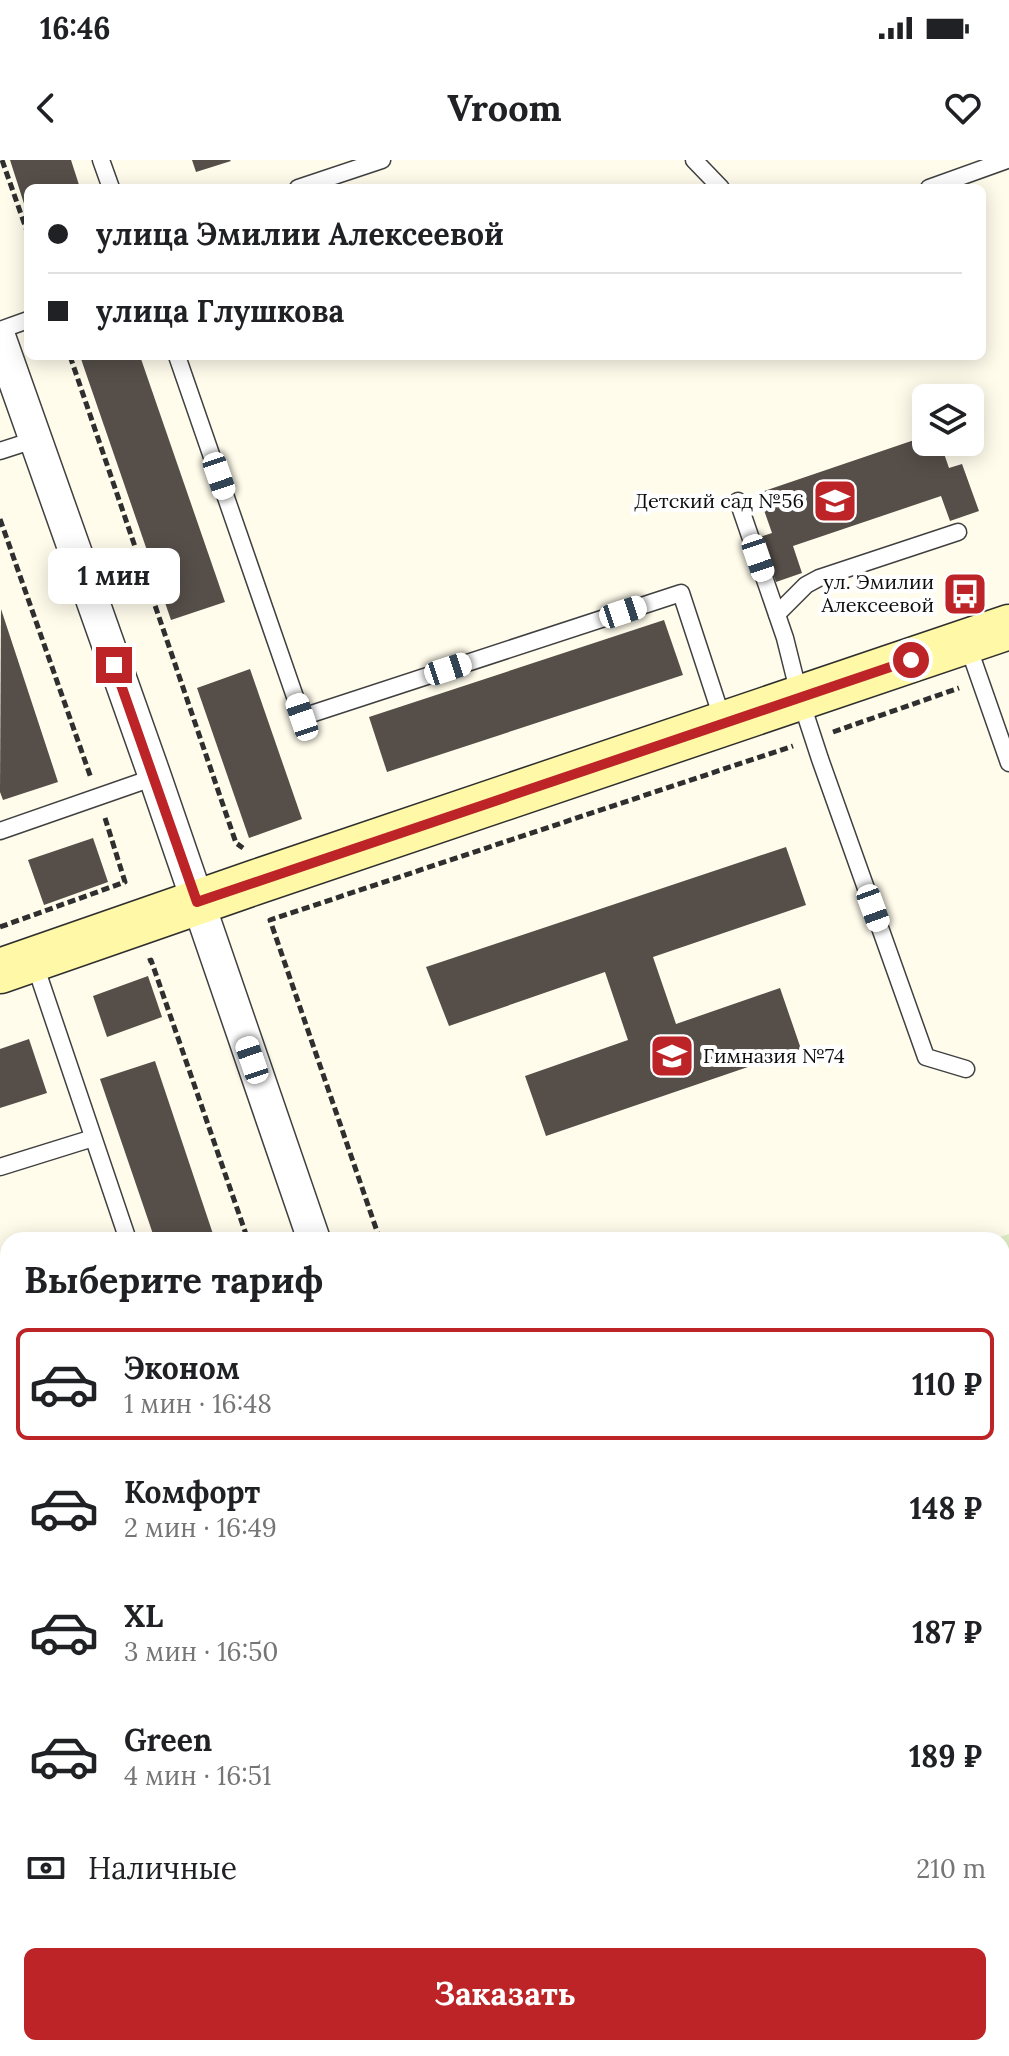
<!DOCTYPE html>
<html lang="ru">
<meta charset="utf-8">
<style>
body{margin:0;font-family:Lora,serif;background:#f2f2f2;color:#202124;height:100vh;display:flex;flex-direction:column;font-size:30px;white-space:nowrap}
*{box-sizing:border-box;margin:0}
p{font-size:26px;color:#757577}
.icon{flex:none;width:44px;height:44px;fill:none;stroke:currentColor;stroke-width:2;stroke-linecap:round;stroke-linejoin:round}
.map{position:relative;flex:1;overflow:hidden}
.drawer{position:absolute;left:0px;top:1072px;width:1010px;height:824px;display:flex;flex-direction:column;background:#fff;border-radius:24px 24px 0 0;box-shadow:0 4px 20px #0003}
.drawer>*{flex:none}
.hud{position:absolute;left:24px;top:24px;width:962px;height:176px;border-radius:12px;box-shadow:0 4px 20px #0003;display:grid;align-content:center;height:176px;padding:0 24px;background:#fff}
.controls{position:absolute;left:912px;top:224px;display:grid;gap:16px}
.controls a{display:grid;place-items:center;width:72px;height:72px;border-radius:12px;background:#fff;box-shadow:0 4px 20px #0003;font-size:40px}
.end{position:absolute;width:36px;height:36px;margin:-18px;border:10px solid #bd2427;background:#fff;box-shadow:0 0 0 4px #fff}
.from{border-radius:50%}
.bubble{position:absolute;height:56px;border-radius:12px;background:#fff;box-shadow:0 4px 20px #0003;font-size:26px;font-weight:800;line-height:56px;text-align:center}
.car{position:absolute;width:24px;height:48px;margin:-24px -12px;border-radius:10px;box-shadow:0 0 6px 2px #0007;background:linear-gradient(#fff 24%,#345 0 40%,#fff 0 76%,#345 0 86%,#fff 0)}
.hud b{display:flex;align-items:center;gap:28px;height:76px;font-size:30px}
.hud b+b{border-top:2px solid #e0e0e0}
.hud i{width:20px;height:20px;background:#202124}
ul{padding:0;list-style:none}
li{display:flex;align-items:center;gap:24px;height:112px;margin:0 16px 12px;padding:0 8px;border:4px solid transparent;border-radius:12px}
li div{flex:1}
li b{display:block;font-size:30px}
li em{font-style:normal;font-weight:800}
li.on{border-color:#bd2427}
li>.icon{width:72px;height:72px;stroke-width:1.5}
h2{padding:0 24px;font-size:36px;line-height:96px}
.pay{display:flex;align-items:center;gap:20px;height:88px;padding:0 24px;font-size:30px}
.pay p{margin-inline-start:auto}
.action{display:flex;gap:16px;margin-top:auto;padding:16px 24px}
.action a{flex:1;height:92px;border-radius:12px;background:#bd2427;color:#fff;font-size:32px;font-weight:800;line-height:92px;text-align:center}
.status{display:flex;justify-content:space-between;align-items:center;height:56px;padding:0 40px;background:#fff;direction:ltr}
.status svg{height:22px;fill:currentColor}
header{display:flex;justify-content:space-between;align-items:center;height:104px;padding:0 24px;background:#fff;font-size:36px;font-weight:800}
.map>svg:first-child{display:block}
.pitch{fill:#e1f0c8}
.building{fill:#554e49}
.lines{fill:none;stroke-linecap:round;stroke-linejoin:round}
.lane-casing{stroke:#404040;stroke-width:19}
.street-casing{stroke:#404040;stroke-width:35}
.secondary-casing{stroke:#2f2f2f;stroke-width:47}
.path{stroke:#2f2f2f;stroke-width:5;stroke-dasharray:8 4;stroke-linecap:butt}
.lane{stroke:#fff;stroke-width:16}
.street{stroke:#fff;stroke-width:32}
.secondary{stroke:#fff8a7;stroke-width:44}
.route{stroke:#bd2427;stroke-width:10}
.labels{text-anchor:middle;stroke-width:8;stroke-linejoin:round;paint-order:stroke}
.poi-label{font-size:20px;fill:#0d0d0d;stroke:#fff;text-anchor:end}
</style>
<div class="status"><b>16:46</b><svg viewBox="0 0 49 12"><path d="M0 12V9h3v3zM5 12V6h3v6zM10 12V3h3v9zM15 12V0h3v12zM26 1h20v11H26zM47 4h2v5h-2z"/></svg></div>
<header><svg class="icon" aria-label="back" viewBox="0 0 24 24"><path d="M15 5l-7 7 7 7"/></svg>Vroom<svg class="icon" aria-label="heart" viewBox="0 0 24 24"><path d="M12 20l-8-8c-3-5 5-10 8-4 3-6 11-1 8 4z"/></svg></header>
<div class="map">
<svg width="1009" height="1896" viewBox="0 0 1009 1896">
<rect width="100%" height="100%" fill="#fffcec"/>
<g class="pitch">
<path d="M1009,1074V1222L1002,1225V1080H990Z"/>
<path d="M1009,1285V1368L1002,1370V1287Z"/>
</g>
<g class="building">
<path d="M10,0H71L80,28H28L27,53Z"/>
<path d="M192,0H230L231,1L196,12Z"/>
<path d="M80,196H140L225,442L171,460Z"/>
<path d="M926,276V282H940L949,308L962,304L979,351L950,361L941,336L793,386L802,413L776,422L760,377L772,373L758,333Z"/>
<path d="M1,449L58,622L3,640L0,632Z"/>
<path d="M664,460L683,515L387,612L369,557Z"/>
<path d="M250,509L302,659L249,678L197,528Z"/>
<path d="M93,678L108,722L44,745L28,700Z"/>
<path d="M786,687L806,745L653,797L676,864L780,828L801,889L546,976L525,916L628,880L605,812L449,866L426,807Z"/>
<path d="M148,816L162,857L107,877L93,836Z"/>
<path d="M29,879L47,933L0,948V889Z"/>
<path d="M155,901L215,1080H155L100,919Z"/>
<path d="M0,1245L8,1267V1306L0,1309Z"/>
<path d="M8,1474V1537L0,1540V1477Z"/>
<path d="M1002,1589L1009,1607L1002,1609Z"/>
<path d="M8,1780V1835L0,1838V1783Z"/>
<path d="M845,1888H908L910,1896H823Z"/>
</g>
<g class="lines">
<g class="lane-casing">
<g id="lane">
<path d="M101,0L111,28"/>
<path d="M694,0L721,28"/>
<path d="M298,28L382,0"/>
<path d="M929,28L1007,0"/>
<path d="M0,170L28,160"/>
<path d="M177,196L302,557L681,433L723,561"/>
<path d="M0,291L34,280"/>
<path d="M738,341L785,478L800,538L820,599L926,897L966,909"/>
<path d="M777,454L806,425L819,418L958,372"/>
<path d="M967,483L1009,603"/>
<path d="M0,671L155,617"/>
<path d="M34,802L128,1080"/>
<path d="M0,1007L93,978"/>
<path d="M0,1159L8,1181"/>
<path d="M1002,1802L1009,1822"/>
<path d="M0,1878L8,1876"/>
<path d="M409,1888L412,1896"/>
</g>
</g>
<g class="street-casing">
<g id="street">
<path d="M0,179L155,617L314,1080"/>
<path d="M594,1888L597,1896"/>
</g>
</g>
<g class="secondary-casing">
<path id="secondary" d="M0,811L256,722L1009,467"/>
</g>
<g class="path">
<path d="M2,0L28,74"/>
<path d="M70,196L236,683L243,688"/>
<path d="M0,359L91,618"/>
<path d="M833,572L959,528"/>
<path d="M0,767L125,722L105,658"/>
<path d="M148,801L151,800L248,1080"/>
<path d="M380,1080L270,760L793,586"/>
<path d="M527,1888L530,1896"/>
<path d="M660,1888L663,1896"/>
</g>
<use href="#lane" class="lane"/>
<use href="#street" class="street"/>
<use href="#secondary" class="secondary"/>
</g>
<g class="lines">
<path class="route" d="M114,505L197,742L911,500"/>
</g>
<defs>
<g id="school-square" transform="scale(2.3)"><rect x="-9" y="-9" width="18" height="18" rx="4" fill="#bd2427" stroke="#fff"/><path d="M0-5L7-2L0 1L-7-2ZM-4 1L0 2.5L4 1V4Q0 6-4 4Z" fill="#fff"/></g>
<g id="bus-square" transform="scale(2.3)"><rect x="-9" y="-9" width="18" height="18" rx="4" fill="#bd2427" stroke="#fff"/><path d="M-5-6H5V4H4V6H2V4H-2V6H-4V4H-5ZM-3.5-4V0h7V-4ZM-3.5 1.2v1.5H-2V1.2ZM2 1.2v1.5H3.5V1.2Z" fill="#fff"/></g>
</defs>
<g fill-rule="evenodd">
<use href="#school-square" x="835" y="341"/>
<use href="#bus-square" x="965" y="434"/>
<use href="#school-square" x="672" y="896"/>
</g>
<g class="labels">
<g class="poi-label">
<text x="804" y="348">Детский сад №56</text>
<text x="934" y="429">ул. Эмилии<tspan x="934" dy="23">Алексеевой</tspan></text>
<text x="703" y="903" text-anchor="start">Гимназия №74</text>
</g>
</g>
</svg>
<div class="controls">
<a><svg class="icon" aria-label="layers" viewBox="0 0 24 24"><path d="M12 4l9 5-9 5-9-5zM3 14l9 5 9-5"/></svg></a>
</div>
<i class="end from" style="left:911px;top:500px"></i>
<i class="end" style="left:114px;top:505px"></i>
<div class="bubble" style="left:48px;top:388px;width:132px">1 мин</div>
<i class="car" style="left:219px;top:316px;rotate:161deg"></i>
<i class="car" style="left:758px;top:398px;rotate:161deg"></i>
<i class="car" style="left:623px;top:452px;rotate:72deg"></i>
<i class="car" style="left:448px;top:509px;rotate:72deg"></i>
<i class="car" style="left:302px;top:557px;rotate:341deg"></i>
<i class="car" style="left:873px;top:748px;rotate:160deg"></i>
<i class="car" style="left:252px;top:900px;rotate:341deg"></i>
<div class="hud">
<b><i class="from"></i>улица Эмилии Алексеевой</b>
<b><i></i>улица Глушкова</b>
</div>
<section class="drawer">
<h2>Выберите тариф</h2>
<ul>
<li class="on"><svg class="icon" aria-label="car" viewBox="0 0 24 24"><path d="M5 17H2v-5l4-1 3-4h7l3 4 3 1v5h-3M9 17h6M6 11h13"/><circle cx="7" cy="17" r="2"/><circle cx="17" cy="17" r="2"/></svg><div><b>Эконом</b><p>1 мин · 16:48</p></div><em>110 ₽</em></li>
<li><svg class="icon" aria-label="car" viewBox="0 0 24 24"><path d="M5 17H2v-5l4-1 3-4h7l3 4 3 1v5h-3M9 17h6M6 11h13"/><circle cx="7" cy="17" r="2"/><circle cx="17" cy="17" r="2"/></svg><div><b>Комфорт</b><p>2 мин · 16:49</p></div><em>148 ₽</em></li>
<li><svg class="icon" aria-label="car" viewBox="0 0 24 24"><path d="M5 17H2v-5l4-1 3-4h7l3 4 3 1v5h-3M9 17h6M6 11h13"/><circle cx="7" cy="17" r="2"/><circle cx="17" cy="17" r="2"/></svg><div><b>XL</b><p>3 мин · 16:50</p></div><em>187 ₽</em></li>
<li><svg class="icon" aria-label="car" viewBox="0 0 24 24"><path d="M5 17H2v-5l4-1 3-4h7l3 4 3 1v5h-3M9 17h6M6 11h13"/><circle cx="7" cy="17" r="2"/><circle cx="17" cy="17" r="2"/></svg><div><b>Green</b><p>4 мин · 16:51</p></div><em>189 ₽</em></li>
</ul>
<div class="pay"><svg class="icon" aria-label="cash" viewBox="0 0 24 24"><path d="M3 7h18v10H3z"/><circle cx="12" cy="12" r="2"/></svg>Наличные<p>210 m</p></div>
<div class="action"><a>Заказать</a></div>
</section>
</div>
